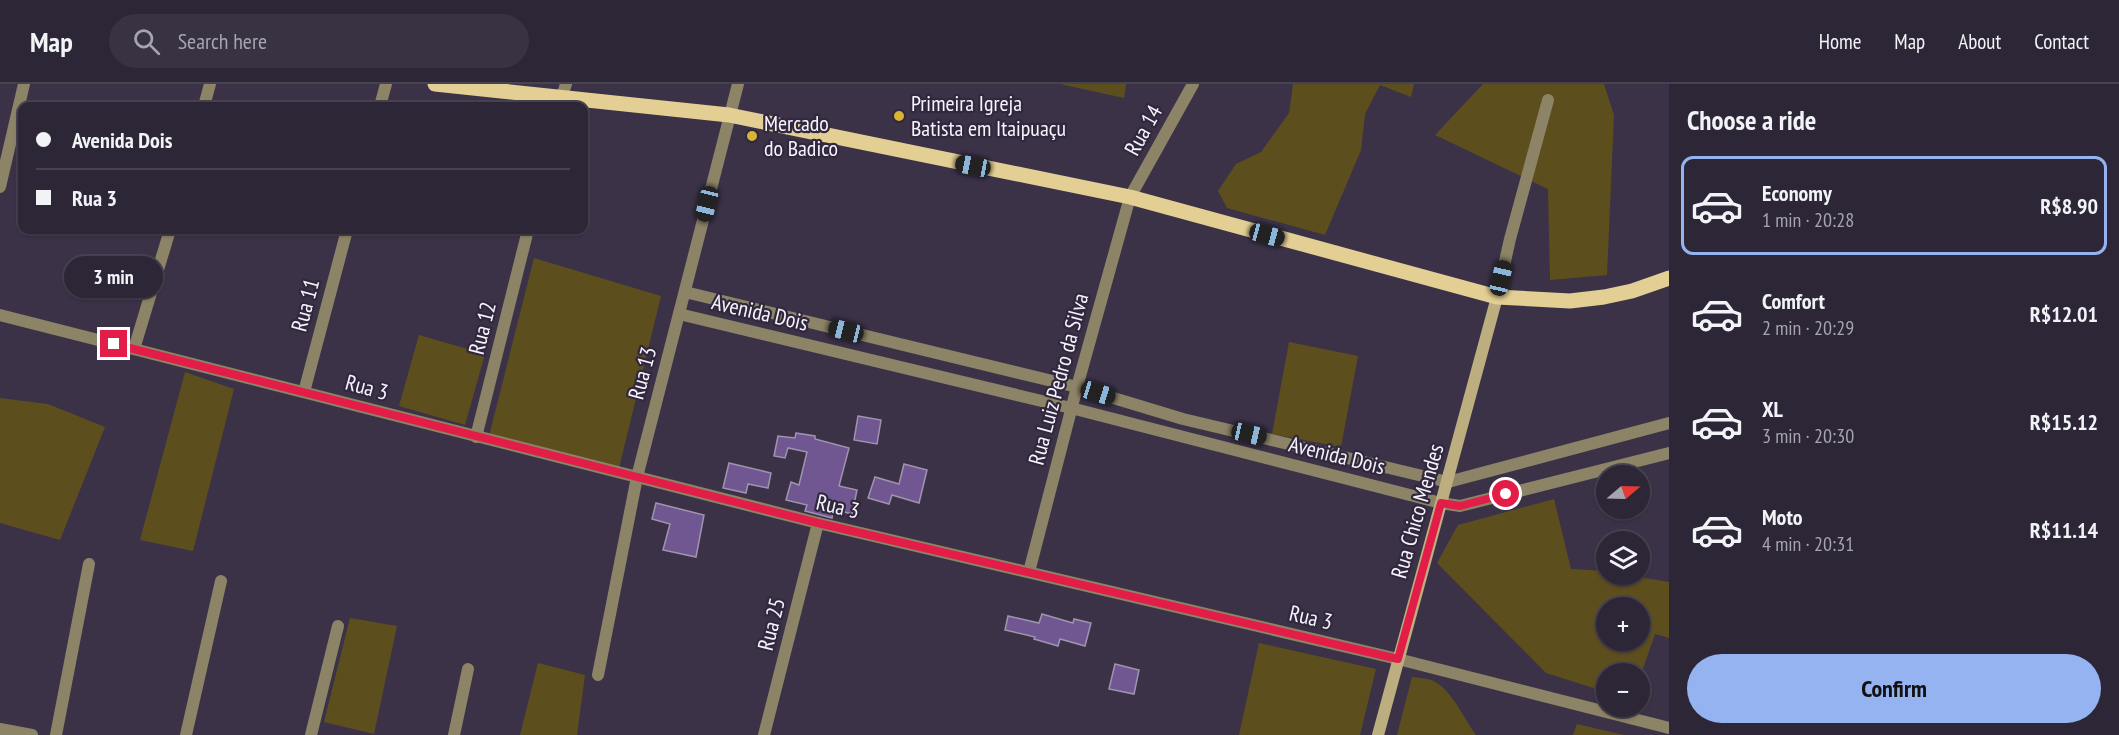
<!DOCTYPE html>
<meta charset="utf-8">
<style>
body{margin:0;font-family:"PT Sans Narrow",sans-serif;background:#383242;color:#f1f3f6;height:100vh;display:flex;flex-direction:column;font-size:22px;white-space:nowrap}
*{box-sizing:border-box;margin:0}
p{font-size:20px;color:#a6a5ad}
.icon{flex:none;width:33px;height:33px;fill:none;stroke:currentColor;stroke-width:2;stroke-linecap:round;stroke-linejoin:round}
.map{position:relative;flex:1;overflow:hidden}
.sheet{display:flex;flex-direction:column;background:#2c2636;width:450px}
.sheet>*{flex:none}
.hud{position:absolute;left:18px;top:18px;width:570px;height:132px;border-radius:12px;box-shadow:0 2px 4px #0004,0 0 0 2px #484351;display:grid;align-content:center;height:132px;padding:0 18px;background:#2c2636}
.needle{width:39px;rotate:71deg}
.controls{position:absolute;left:1596px;top:381px;display:grid;gap:12px}
.controls a{display:grid;place-items:center;width:54px;height:54px;border-radius:50%;background:#2c2636;box-shadow:0 2px 4px #0004,0 0 0 2px #484351;font-size:30px}
.end{position:absolute;width:27px;height:27px;margin:-14px;border:8px solid #e11d48;background:#fff;box-shadow:0 0 0 3px #fff}
.from{border-radius:50%}
.bubble{position:absolute;height:42px;border-radius:21px;background:#2c2636;box-shadow:0 2px 4px #0004,0 0 0 2px #484351;font-size:20px;font-weight:800;line-height:42px;text-align:center}
.car{position:absolute;width:18px;height:36px;margin:-18px -9px;border-radius:8px;box-shadow:0 0 4px 2px #0007;background:linear-gradient(#222 24%,#8ab4d8 0 40%,#222 0 76%,#8ab4d8 0 86%,#222 0)}
.hud b{display:flex;align-items:center;gap:21px;height:57px;font-size:22px}
.hud b+b{border-top:2px solid #484351}
.hud i{width:15px;height:15px;background:#f1f3f6}
ul{padding:0;list-style:none}
li{display:flex;align-items:center;gap:18px;height:99px;margin:0 12px 9px;padding:0 6px;border:3px solid transparent;border-radius:12px}
li div{flex:1}
li b{display:block;font-size:22px}
li em{font-style:normal;font-weight:800}
li.active{border-color:#95b2f1}
li>.icon{width:54px;height:54px;stroke-width:1.5}
h2{padding:0 18px;font-size:27px;line-height:72px}
.primary-button{display:flex;gap:12px;margin-top:auto;padding:12px 18px}
.primary-button a{flex:1;height:69px;border-radius:36px;background:#95b2f1;color:#111;font-size:24px;font-weight:800;line-height:69px;text-align:center}
header{display:flex;align-items:center;gap:36px;box-sizing:border-box;height:84px;padding:0 30px;background:#2c2636;border-bottom:2px solid #484351}
header strong{font-size:28px}
nav{display:flex;gap:33px;margin-inline-start:auto;font-size:21px}
.search{width:420px;height:54px;background:#383242;display:flex;align-items:center;gap:15px;box-sizing:border-box;padding:0 21px;border-radius:33px;color:#a6a5ad;font-size:22px}
main{display:flex;flex:1;min-height:0}
.map>svg:first-child{display:block}
.green{fill:#5d4e1e;fill-rule:evenodd}
.building{fill:#715792;stroke:#9f94ae;stroke-width:1.5}
.lines{fill:none;stroke-linecap:round;stroke-linejoin:round}
.street{stroke:#8d8366;stroke-width:12}
.secondary{stroke:#bdae80;stroke-width:12}
.primary{stroke:#e3cf93;stroke-width:15}
.route{stroke:#e11d48;stroke-width:8}
.poi-dot{fill:#d8b434;stroke:#31283d;stroke-width:2}
.labels{text-anchor:middle;stroke-width:4.5;stroke-linejoin:round;paint-order:stroke}
.poi-label{font-size:22px;fill:#f7f3fe;stroke:#31283d;text-anchor:start}
.street-label{font-size:22px;fill:#f7f3fe;stroke:#31283d}
</style>
<header>
<strong>Map</strong>
<div class="search"><svg class="icon" aria-label="search" viewBox="0 0 24 24"><circle cx="10" cy="10" r="6"/><path d="M15 15l6 6"/></svg>Search here</div>
<nav><a>Home</a><a>Map</a><a>About</a><a>Contact</a></nav>
</header>
<main>
<div class="map">
<svg width="1669" height="651" viewBox="0 0 1669 651">
<rect width="100%" height="100%" fill="#3b3248"/>
<g class="green">
<path d="M1060,0H1126L1124,14Z"/>
<path d="M1293,0H1414L1411,13L1380,1L1365,30L1361,66L1325,151L1227,124L1218,107L1236,80L1261,68L1289,29Z"/>
<path d="M1483,0H1604L1614,31L1607,191L1550,196L1548,105L1435,51Z"/>
<path d="M534,174L661,212L619,384L489,352Z"/>
<path d="M419,251L485,270L465,341L399,322Z"/>
<path d="M1289,258L1358,272L1341,363L1272,350Z"/>
<path d="M185,288L234,305L193,467L140,456Z"/>
<path d="M0,314L48,320L105,343L60,456L0,439Z"/>
<path d="M1554,415L1571,485L1606,487V490L1627,491L1669,498V554L1655,550L1640,593V590H1606V608L1546,589L1437,479L1458,441ZM1606,524H1640V556H1606Z"/>
<path d="M350,534L397,542L374,650L324,638Z"/>
<path d="M1259,559L1376,585L1360,651H1239Z"/>
<path d="M538,579L585,591L577,651H520Z"/>
<path d="M1412,593C1418,594 1425,594 1431,596C1450,602 1464,635 1476,651H1397Z"/>
<path d="M1577,640L1624,651H1573Z"/>
</g>
<g class="building">
<path d="M858,332L881,336L877,360L854,356Z"/>
<path d="M796,349L815,352V355L849,364L839,402L857,406L852,430L833,425L832,434L805,427L807,421L786,416L791,398L799,401L807,368L788,364L785,374L774,372L778,352L795,354Z"/>
<path d="M729,379L771,389L768,404L748,400L746,409L723,404Z"/>
<path d="M904,380L927,386L919,419L892,411L889,420L868,414L875,393L899,400Z"/>
<path d="M656,419L704,431L696,473L663,466L670,440L652,435Z"/>
<path d="M1042,530L1073,539L1074,535L1091,539L1085,562L1060,555L1058,562L1034,555L1035,553L1005,546L1008,532L1039,539Z"/>
<path d="M1115,580L1139,586L1134,610L1109,605Z"/>
</g>
<g class="lines">
<g class="street">
<path d="M204,22L210,0"/>
<path d="M380,22L386,0"/>
<path d="M559,22L566,0"/>
<path d="M0,103L24,0"/>
<path d="M685,208L1077,303L1183,335L1448,398L1669,339"/>
<path d="M1497,213L1510,155L1548,16"/>
<path d="M679,230L1071,324L1441,419L1460,422L1669,369"/>
<path d="M0,231L818,439L1398,575L1669,644"/>
<path d="M134,265L170,146"/>
<path d="M304,308L347,146"/>
<path d="M476,353L528,146"/>
<path d="M1029,488L1077,303L1130,113L1193,0"/>
<path d="M598,591L637,393L738,0"/>
<path d="M0,645L32,651"/>
<path d="M56,651L89,480"/>
<path d="M186,651L221,497"/>
<path d="M311,651L338,542"/>
<path d="M454,651L468,585"/>
<path d="M764,651L818,439"/>
</g>
<path class="secondary" d="M1378,651L1497,213"/>
<path class="primary" d="M435,0L729,31L1130,113L1497,213L1570,217L1604,213L1632,207L1669,194"/>
</g>
<g class="lines">
<path class="route" d="M114,260L818,439L1398,575L1441,419L1460,422L1506,410"/>
</g>
<g class="poi-dot">
<circle cx="899" cy="32" r="6"/>
<circle cx="752" cy="52" r="6"/>
</g>
<g class="labels">
<g class="poi-label">
<text x="911" y="27">Primeira Igreja<tspan x="911" dy="25">Batista em Itaipuaçu</tspan></text>
<text x="764" y="47">Mercado<tspan x="764" dy="25">do Badico</tspan></text>
</g>
<g class="street-label">
<text transform="translate(1143 46) rotate(-61)" y="8">Rua 14</text>
<text transform="translate(305 221) rotate(-75)" y="8">Rua 11</text>
<text transform="translate(760 228) rotate(13)" y="8">Avenida Dois</text>
<text transform="translate(482 244) rotate(-76)" y="8">Rua 12</text>
<text transform="translate(642 289) rotate(-75)" y="8">Rua 13</text>
<text transform="translate(1058 295) rotate(-75)" y="8">Rua Luiz Pedro da Silva</text>
<text transform="translate(367 303) rotate(15)" y="8">Rua 3</text>
<text transform="translate(1337 371) rotate(14)" y="8">Avenida Dois</text>
<text transform="translate(838 422) rotate(13)" y="8">Rua 3</text>
<text transform="translate(1417 427) rotate(-74)" y="8">Rua Chico Mendes</text>
<text transform="translate(1311 533) rotate(13)" y="8">Rua 3</text>
<text transform="translate(771 540) rotate(-76)" y="8">Rua 25</text>
</g>
</g>
</svg>
<div class="controls">
<a><svg class="needle" viewBox="-14 -14 28 28"><path d="M0-13l5 13h-10z" fill="#e53935"/><path d="M0 13l5-13h-10z" fill="#a6a5ad"/></svg></a>
<a><svg class="icon" aria-label="layers" viewBox="0 0 24 24"><path d="M12 4l9 5-9 5-9-5zM3 14l9 5 9-5"/></svg></a>
<a>+</a>
<a>−</a>
</div>
<i class="end from" style="left:1506px;top:410px"></i>
<i class="end" style="left:114px;top:260px"></i>
<div class="bubble" style="left:64px;top:172px;width:99px">3 min</div>
<i class="car" style="left:973px;top:82px;rotate:281deg"></i>
<i class="car" style="left:707px;top:120px;rotate:194deg"></i>
<i class="car" style="left:1267px;top:151px;rotate:105deg"></i>
<i class="car" style="left:1501px;top:194px;rotate:13deg"></i>
<i class="car" style="left:846px;top:247px;rotate:284deg"></i>
<i class="car" style="left:1098px;top:309px;rotate:107deg"></i>
<i class="car" style="left:1249px;top:350px;rotate:103deg"></i>
<div class="hud">
<b><i class="from"></i>Avenida Dois</b>
<b><i></i>Rua 3</b>
</div>
</div>
<section class="sheet">
<h2>Choose a ride</h2>
<ul>
<li class="active"><svg class="icon" aria-label="car" viewBox="0 0 24 24"><path d="M5 17H2v-5l4-1 3-4h7l3 4 3 1v5h-3M9 17h6M6 11h13"/><circle cx="7" cy="17" r="2"/><circle cx="17" cy="17" r="2"/></svg><div><b>Economy</b><p>1 min · 20:28</p></div><em>R$8.90</em></li>
<li><svg class="icon" aria-label="car" viewBox="0 0 24 24"><path d="M5 17H2v-5l4-1 3-4h7l3 4 3 1v5h-3M9 17h6M6 11h13"/><circle cx="7" cy="17" r="2"/><circle cx="17" cy="17" r="2"/></svg><div><b>Comfort</b><p>2 min · 20:29</p></div><em>R$12.01</em></li>
<li><svg class="icon" aria-label="car" viewBox="0 0 24 24"><path d="M5 17H2v-5l4-1 3-4h7l3 4 3 1v5h-3M9 17h6M6 11h13"/><circle cx="7" cy="17" r="2"/><circle cx="17" cy="17" r="2"/></svg><div><b>XL</b><p>3 min · 20:30</p></div><em>R$15.12</em></li>
<li><svg class="icon" aria-label="car" viewBox="0 0 24 24"><path d="M5 17H2v-5l4-1 3-4h7l3 4 3 1v5h-3M9 17h6M6 11h13"/><circle cx="7" cy="17" r="2"/><circle cx="17" cy="17" r="2"/></svg><div><b>Moto</b><p>4 min · 20:31</p></div><em>R$11.14</em></li>
</ul>
<div class="primary-button"><a>Confirm</a></div>
</section>
</main>
